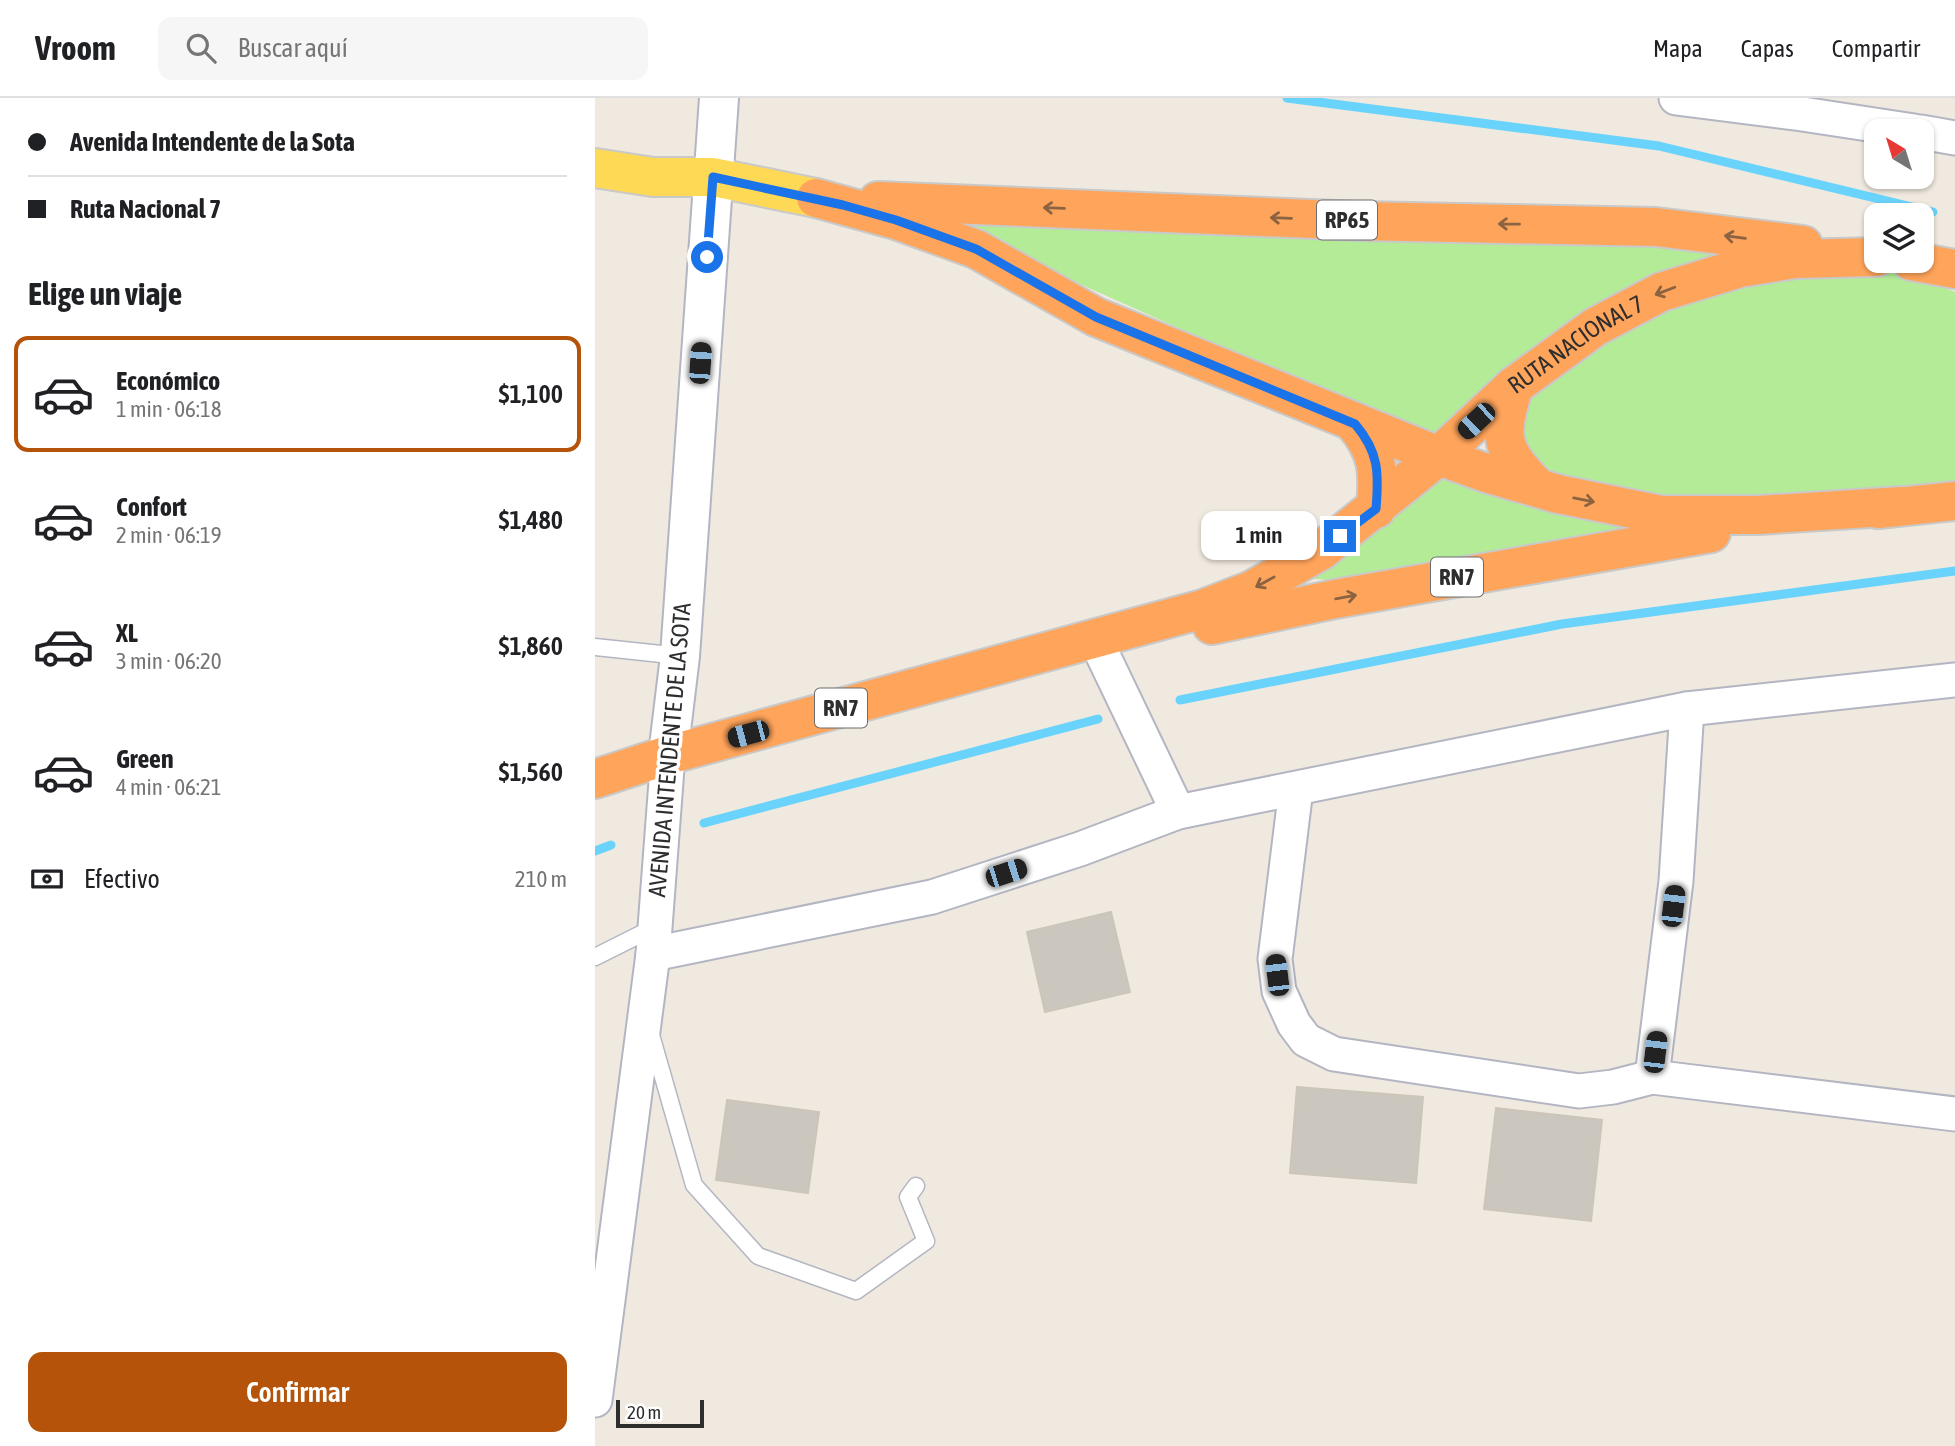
<!DOCTYPE html>
<html lang="es">
<meta charset="utf-8">
<style>
body{margin:0;font-family:"Asap Condensed",sans-serif;background:#f6f6f6;color:#202124;height:100vh;display:flex;flex-direction:column;font-size:26px;white-space:nowrap}
*{box-sizing:border-box;margin:0}
p{font-size:23px;color:#757577}
.icon{flex:none;width:38px;height:38px;fill:none;stroke:currentColor;stroke-width:2;stroke-linecap:round;stroke-linejoin:round}
.map{position:relative;flex:1;overflow:hidden}
.panel{display:flex;flex-direction:column;background:#fff;width:595px}
.panel>*{flex:none}
.hud{display:grid;align-content:center;height:154px;padding:0 28px;background:#fff}
.needle{width:46px;rotate:322deg}
.fabs{position:absolute;left:1269px;top:21px;display:grid;gap:14px}
.fabs a{display:grid;place-items:center;width:70px;height:70px;border-radius:14px;background:#fff;box-shadow:0 2px 5px #0004;font-size:35px}
.scale{position:absolute;left:21px;bottom:18px;width:88px;box-sizing:border-box;padding-left:7px;border:4px solid #2e2e2e;border-top:0;font-size:19px;line-height:24px;white-space:nowrap;color:#2e2e2e;-webkit-text-stroke:5px #fff;paint-order:stroke}
.end{position:absolute;width:32px;height:32px;margin:-16px;border:9px solid #1a73e8;background:#fff;box-shadow:0 0 0 4px #fff}
.from{border-radius:50%}
.bubble{position:absolute;height:49px;border-radius:14px;background:#fff;box-shadow:0 2px 5px #0004;font-size:23px;font-weight:600;line-height:49px;text-align:center}
.car{position:absolute;width:21px;height:42px;margin:-21px -10px;border-radius:9px;box-shadow:0 0 5px 2px #0007;background:linear-gradient(#222 24%,#8ab4d8 0 40%,#222 0 76%,#8ab4d8 0 86%,#222 0)}
.hud b{display:flex;align-items:center;gap:24px;height:66px;font-size:26px}
.hud b+b{border-top:2px solid #e0e0e0}
.hud i{width:18px;height:18px;background:#202124}
ul{padding:0;list-style:none}
li{display:flex;align-items:center;gap:21px;height:116px;margin:0 14px 10px;padding:0 14px;border:4px solid transparent;border-radius:14px}
li div{flex:1}
li b{display:block;font-size:26px}
li em{font-style:normal;font-weight:600}
li.selected{border-color:#b45309}
li>.icon{width:63px;height:63px;stroke-width:1.5}
h2{padding:0 28px;font-size:32px;line-height:84px}
.pay{display:flex;align-items:center;gap:18px;height:77px;padding:0 28px;font-size:26px}
.pay p{margin-inline-start:auto}
.button{display:flex;gap:14px;margin-top:auto;padding:14px 28px}
.button a{flex:1;height:80px;border-radius:14px;background:#b45309;color:#fff;font-size:28px;font-weight:600;line-height:80px;text-align:center}
header{display:flex;align-items:center;gap:42px;box-sizing:border-box;height:98px;padding:0 35px;background:#fff;border-bottom:2px solid #e0e0e0}
header strong{font-size:33px}
nav{display:flex;gap:38px;margin-inline-start:auto;font-size:24px}
.search{width:490px;height:63px;background:#f6f6f6;display:flex;align-items:center;gap:18px;box-sizing:border-box;padding:0 24px;border-radius:14px;color:#757577;font-size:26px}
main{display:flex;flex:1;min-height:0}
.map>svg:first-child{display:block}
.green{fill:#b3eb97}
.lines{fill:none;stroke-linecap:round;stroke-linejoin:round}
.stream{stroke:#6ad3fb;stroke-width:9}
.building{fill:#cbc7be;stroke:#ccc5b8;stroke-width:2}
.lane-casing{stroke:#b3b6c2;stroke-width:19}
.street-casing{stroke:#b3b6c2;stroke-width:37}
.secondary-casing{stroke:#b3b6c2;stroke-width:42}
.primary-casing{stroke:#c9c9c9;stroke-width:42}
.highway-casing{stroke:#c9c9c9;stroke-width:42}
.lane{stroke:#fff;stroke-width:16}
.street{stroke:#fff;stroke-width:33}
.secondary{stroke:#fff;stroke-width:38}
.primary{stroke:#fed956;stroke-width:38}
.highway{stroke:#ffa45b;stroke-width:38}
.oneway{stroke:#8c6342}
.route{stroke:#1a73e8;stroke-width:9}
.labels{text-anchor:middle;stroke-width:7;stroke-linejoin:round;paint-order:stroke}
.shield{fill:#fff;stroke:#6d6d6d;stroke-width:2}
.shield-label{font-size:23px;font-weight:bold;fill:#2e2e2e}
.street-label{font-size:24px;fill:#2e2e2e;stroke:#fff}
</style>
<header>
<strong>Vroom</strong>
<div class="search"><svg class="icon" aria-label="search" viewBox="0 0 24 24"><circle cx="10" cy="10" r="6"/><path d="M15 15l6 6"/></svg>Buscar aquí</div>
<nav><a>Mapa</a><a>Capas</a><a>Compartir</a></nav>
</header>
<main>
<section class="panel">
<div class="hud">
<b><i class="from"></i>Avenida Intendente de la Sota</b>
<b><i></i>Ruta Nacional 7</b>
</div>
<h2>Elige un viaje</h2>
<ul>
<li class="selected"><svg class="icon" aria-label="car" viewBox="0 0 24 24"><path d="M5 17H2v-5l4-1 3-4h7l3 4 3 1v5h-3M9 17h6M6 11h13"/><circle cx="7" cy="17" r="2"/><circle cx="17" cy="17" r="2"/></svg><div><b>Económico</b><p>1 min · 06:18</p></div><em>$1,100</em></li>
<li><svg class="icon" aria-label="car" viewBox="0 0 24 24"><path d="M5 17H2v-5l4-1 3-4h7l3 4 3 1v5h-3M9 17h6M6 11h13"/><circle cx="7" cy="17" r="2"/><circle cx="17" cy="17" r="2"/></svg><div><b>Confort</b><p>2 min · 06:19</p></div><em>$1,480</em></li>
<li><svg class="icon" aria-label="car" viewBox="0 0 24 24"><path d="M5 17H2v-5l4-1 3-4h7l3 4 3 1v5h-3M9 17h6M6 11h13"/><circle cx="7" cy="17" r="2"/><circle cx="17" cy="17" r="2"/></svg><div><b>XL</b><p>3 min · 06:20</p></div><em>$1,860</em></li>
<li><svg class="icon" aria-label="car" viewBox="0 0 24 24"><path d="M5 17H2v-5l4-1 3-4h7l3 4 3 1v5h-3M9 17h6M6 11h13"/><circle cx="7" cy="17" r="2"/><circle cx="17" cy="17" r="2"/></svg><div><b>Green</b><p>4 min · 06:21</p></div><em>$1,560</em></li>
</ul>
<div class="pay"><svg class="icon" aria-label="cash" viewBox="0 0 24 24"><path d="M3 7h18v10H3z"/><circle cx="12" cy="12" r="2"/></svg>Efectivo<p>210 m</p></div>
<div class="button"><a>Confirmar</a></div>
</section>
<div class="map">
<svg width="1360" height="1348" viewBox="0 0 1360 1348">
<rect width="100%" height="100%" fill="#f0e9df"/>
<g class="green">
<path d="M353,111L568,135L1047,138L1163,152L840,345L349,125Z"/>
<path d="M1263,173L1316,177L1360,194V387L1166,404L985,394L935,365L922,314L927,298L1027,226L1151,180Z"/>
<path d="M844,372L1067,429L746,483L710,480Z"/>
</g>
<g class="lines">
<g class="stream">
<path d="M692,0L1064,48L1338,114"/>
<path d="M585,602L967,526L1360,473"/>
<path d="M109,725L503,621"/>
<path d="M0,753L16,747"/>
</g>
</g>
<g class="building">
<path d="M516,814L535,894L450,914L432,834Z"/>
<path d="M702,989L828,999L821,1085L695,1075Z"/>
<path d="M132,1002L224,1014L213,1095L121,1082Z"/>
<path d="M901,1010L1007,1022L996,1123L889,1111Z"/>
</g>
<g class="lines">
<g class="lane-casing">
<g id="lane">
<path d="M0,549L85,558"/>
<path d="M0,859L60,829"/>
<path d="M56,937L99,1087L163,1158L261,1193L331,1143L313,1099L321,1088"/>
</g>
</g>
<g class="street-casing">
<g id="street">
<path d="M1081,0L1207,16L1319,33"/>
<path d="M1326,34L1360,40"/>
<path d="M504,549L583,714"/>
<path d="M701,691L680,861L684,893L699,926L711,942L739,956L984,993L1018,989L1057,979L1360,1016"/>
<path d="M58,856L337,799L485,751L583,714L1092,611L1360,582"/>
<path d="M1057,979L1081,783L1092,611"/>
<path d="M0,1302L58,856L73,657"/>
</g>
</g>
<g class="secondary-casing">
<path id="secondary" d="M73,657L85,558L124,0"/>
</g>
<g class="primary-casing">
<path id="primary" d="M0,70L58,79H118L221,100"/>
</g>
<g class="highway-casing">
<g id="highway">
<path d="M221,100L301,122L381,151L501,219L844,358L891,375L963,396L1067,417H1163L1307,408"/>
<path d="M283,103L764,123L1061,129L1208,147"/>
<path d="M1316,163L1360,171"/>
<path d="M919,288C903,340 905,351 943,390"/>
<path d="M759,325C784,354 784,375 781,411"/>
<path d="M1283,411L1360,403"/>
<path d="M617,527L740,501L1116,435"/>
<path id="s1" d="M0,681L73,657L608,511L657,492L727,452L844,358L919,288L1000,229L1066,194L1145,170L1200,161L1281,159"/>
</g>
</g>
<use href="#lane" class="lane"/>
<use href="#street" class="street"/>
<use href="#secondary" class="secondary"/>
<use href="#primary" class="primary"/>
<use href="#highway" class="highway"/>
</g>
<defs><path id="oneway-shaft" d="M-6 0H5M1.5-3L5.5 0L1.5 3" fill="none" stroke-width="1.6" stroke-linecap="round" stroke-linejoin="round" transform="scale(1.75)"/></defs>
<g class="oneway">
<use href="#oneway-shaft" transform="translate(459 110) rotate(-178)"/>
<use href="#oneway-shaft" transform="translate(686 120) rotate(-178)"/>
<use href="#oneway-shaft" transform="translate(914 126) rotate(-179)"/>
<use href="#oneway-shaft" transform="translate(1140 139) rotate(-173)"/>
<use href="#oneway-shaft" transform="translate(1070 193) rotate(159)"/>
<use href="#oneway-shaft" transform="translate(989 402) rotate(11)"/>
<use href="#oneway-shaft" transform="translate(670 484) rotate(151)"/>
<use href="#oneway-shaft" transform="translate(751 499) rotate(-10)"/>
</g>
<g class="lines">
<path class="route" d="M112,159L118,79L248,107L301,122L381,151L501,219L760,326C784,354 784,375 781,411L745,438"/>
</g>
<g class="labels">
<g class="shield">
<rect x="722" y="102.5" width="60" height="39" rx="5"/>
<rect x="836" y="459.5" width="52" height="39" rx="5"/>
<rect x="220" y="590.5" width="52" height="39" rx="5"/>
</g>
<g class="shield-label">
<text x="752" y="130">RP65</text>
<text x="862" y="487">RN7</text>
<text x="246" y="618">RN7</text>
</g>
<g class="street-label">
<text dy="8" stroke="none"><textPath href="#s1" startOffset="1092">RUTA NACIONAL 7</textPath></text>
<text transform="translate(75 652) rotate(-85)" y="8">AVENIDA INTENDENTE DE LA SOTA</text>
</g>
</g>
</svg>
<div class="fabs">
<a><svg class="needle" viewBox="-14 -14 28 28"><path d="M0-13l5 13h-10z" fill="#e53935"/><path d="M0 13l5-13h-10z" fill="#757577"/></svg></a>
<a><svg class="icon" aria-label="layers" viewBox="0 0 24 24"><path d="M12 4l9 5-9 5-9-5zM3 14l9 5 9-5"/></svg></a>
</div>
<div class="scale">20 m</div>
<i class="end from" style="left:112px;top:159px"></i>
<i class="end" style="left:745px;top:438px"></i>
<div class="bubble" style="left:606px;top:413px;width:116px">1 min</div>
<i class="car" style="left:105px;top:265px;rotate:4deg"></i>
<i class="car" style="left:881px;top:323px;rotate:227deg"></i>
<i class="car" style="left:153px;top:636px;rotate:255deg"></i>
<i class="car" style="left:411px;top:775px;rotate:72deg"></i>
<i class="car" style="left:1078px;top:808px;rotate:7deg"></i>
<i class="car" style="left:682px;top:877px;rotate:353deg"></i>
<i class="car" style="left:1060px;top:954px;rotate:7deg"></i>
</div>
</main>
